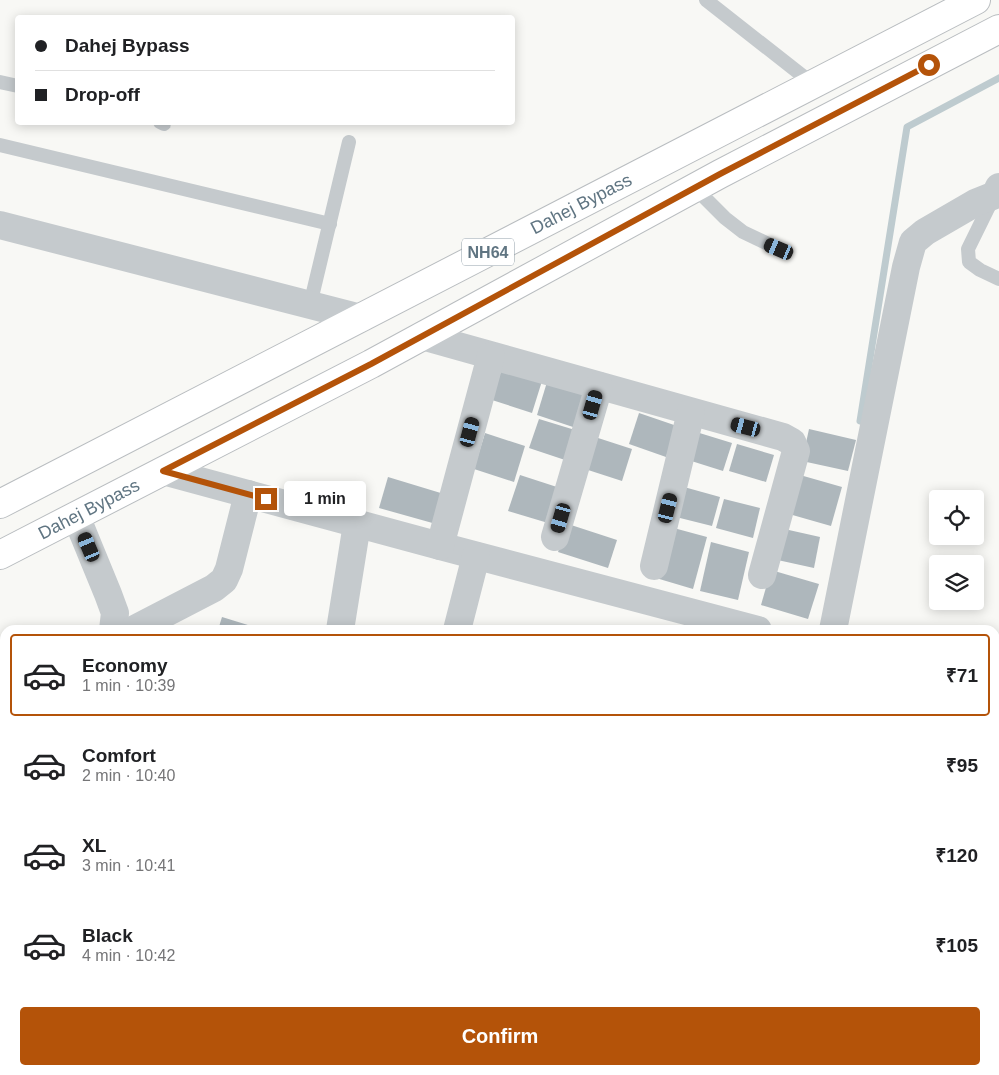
<!DOCTYPE html>
<meta charset="utf-8">
<style>
body{margin:0;font-family:Helvetica,sans-serif;background:#f2f2f2;color:#202124;height:100vh;display:flex;flex-direction:column;font-size:19px;white-space:nowrap}
*{box-sizing:border-box;margin:0}
p{font-size:16px;color:#757577}
.icon{flex:none;width:28px;height:28px;fill:none;stroke:currentColor;stroke-width:2;stroke-linecap:round;stroke-linejoin:round}
.map{position:relative;flex:1;overflow:hidden}
.panel{position:absolute;left:0px;top:625px;width:1000px;height:450px;display:flex;flex-direction:column;background:#fff;border-radius:15px 15px 0 0;box-shadow:0 2px 12px #0003}
.panel>*{flex:none}
.guide{position:absolute;left:15px;top:15px;width:500px;height:110px;border-radius:5px;box-shadow:0 2px 12px #0003;display:grid;align-content:center;height:110px;padding:0 20px;background:#fff}
.buttons{position:absolute;left:929px;top:490px;display:grid;gap:10px}
.buttons a{display:grid;place-items:center;width:55px;height:55px;border-radius:5px;background:#fff;box-shadow:0 2px 12px #0003;font-size:25px}
.end{position:absolute;width:22px;height:22px;margin:-11px;border:6px solid #b45309;background:#fff;box-shadow:0 0 0 2px #fff}
.from{border-radius:50%}
.bubble{position:absolute;height:35px;border-radius:5px;background:#fff;box-shadow:0 2px 12px #0003;font-size:16px;font-weight:800;line-height:35px;text-align:center}
.car{position:absolute;width:15px;height:30px;margin:-15px -8px;border-radius:6px;box-shadow:0 0 4px 1px #0007;background:linear-gradient(#222 24%,#8ab4d8 0 40%,#222 0 76%,#8ab4d8 0 86%,#222 0)}
.guide b{display:flex;align-items:center;gap:18px;height:48px;font-size:19px}
.guide b+b{border-top:1px solid #e0e0e0}
.guide i{width:12px;height:12px;background:#202124}
ul{padding:9px 0 0;list-style:none}
li{display:flex;align-items:center;gap:15px;height:82px;margin:0 10px 8px;padding:0 10px;border:2px solid transparent;border-radius:5px}
li div{flex:1}
li b{display:block;font-size:19px}
li em{font-style:normal;font-weight:800}
li.on{border-color:#b45309}
li>.icon{width:45px;height:45px;stroke-width:1.5}
.action{display:flex;gap:10px;margin-top:auto;padding:10px 20px}
.action a{flex:1;height:58px;border-radius:5px;background:#b45309;color:#fff;font-size:20px;font-weight:800;line-height:58px;text-align:center}
.map>svg:first-child{display:block}
.lines{fill:none;stroke-linecap:round;stroke-linejoin:round}
.stream{stroke:#becbcf;stroke-width:7}
.building{fill:#aeb7bc}
.trunk-casing{stroke:#b9bdc0;stroke-width:30}
.service{stroke:#c5cacd;stroke-width:14}
.minor{stroke:#c5cacd;stroke-width:28}
.trunk{stroke:#fff;stroke-width:28}
.route{stroke:#b45309;stroke-width:6}
.labels{text-anchor:middle;stroke-width:5;stroke-linejoin:round;paint-order:stroke}
.shield{fill:#fff;stroke:#909ea8;stroke-width:1}
.shield-label{font-size:16px;font-weight:bold;fill:#607582}
.street-label{font-size:18px;fill:#607582;stroke:#fff}
</style>
<div class="map">
<svg width="999" height="1075" viewBox="0 0 999 1075">
<rect width="100%" height="100%" fill="#f8f8f5"/>
<g class="lines">
<path class="stream" d="M860,421L907,127L999,78"/>
</g>
<g class="building">
<path d="M502,368L542,381L532,413L492,400Z"/>
<path d="M547,382L584,394L573,427L537,415Z"/>
<path d="M639,413L677,426L666,457L629,444Z"/>
<path d="M539,419L575,430L565,460L529,448Z"/>
<path d="M809,429L856,440L848,471L802,461Z"/>
<path d="M693,431L732,443L723,471L685,459Z"/>
<path d="M485,433L525,446L514,482L474,469Z"/>
<path d="M595,437L632,449L622,481L585,469Z"/>
<path d="M737,444L774,455L766,482L729,471Z"/>
<path d="M520,475L560,488L548,523L508,511Z"/>
<path d="M800,475L842,487L831,526L789,514Z"/>
<path d="M388,477L444,494L436,524L379,508Z"/>
<path d="M684,487L720,497L712,526L676,517Z"/>
<path d="M724,499L760,508L753,538L716,528Z"/>
<path d="M568,524L617,540L608,568L558,552Z"/>
<path d="M670,527L707,537L693,589L656,578Z"/>
<path d="M780,528L820,537L814,568L773,559Z"/>
<path d="M711,542L749,552L738,600L700,591Z"/>
<path d="M771,570L819,584L808,619L761,605Z"/>
<path d="M222,617L264,630H218Z"/>
<rect x="0" y="901" width="5" height="44"/>
<path d="M5,1040V1063L0,1060V1051Z"/>
<path d="M20,1070H53L51,1075H30Z"/>
<path d="M139,1070H178L177,1075H138Z"/>
<path d="M228,1070H266L265,1075H246Z"/>
<path d="M277,1070H297V1075H276Z"/>
<path d="M328,1070H386L385,1075H327Z"/>
<path d="M529,1070H567L566,1075H528Z"/>
</g>
<g class="lines">
<g class="trunk-casing">
<g id="trunk">
<path id="s1" d="M0,504L976,0"/>
<path id="s2" d="M0,555L371,364L720,174L999,29"/>
</g>
</g>
<g class="service">
<path d="M706,0L813,84"/>
<path d="M0,82L18,86"/>
<path d="M160,122L164,124"/>
<path d="M0,145L330,224"/>
<path d="M695,188L725,218L743,232L779,249"/>
<path d="M993,198L968,249L969,262L980,270L999,279"/>
<path d="M310,305L349,142"/>
</g>
<g class="minor">
<path d="M0,225L361,318"/>
<path d="M422,336L783,437L792,442L796,451L762,575"/>
<path d="M163,471L440,546L758,630"/>
<path d="M76,516L108,594L115,613L113,630"/>
<path d="M555,537L599,386"/>
<path d="M440,546L491,356"/>
<path d="M654,566L691,412"/>
<path d="M133,630L214,588L224,580L229,569L248,494"/>
<path d="M340,630L357,524"/>
<path d="M457,630L476,556"/>
<path d="M833,630L906,267L913,242L925,232L975,203L995,195L999,187"/>
<path d="M0,758L5,759"/>
<path d="M0,874L5,875"/>
<path d="M0,958L5,959"/>
<path d="M322,1075L323,1070"/>
<path d="M459,1075L460,1070"/>
<path d="M520,1075L522,1070"/>
</g>
<use href="#trunk" class="trunk"/>
</g>
<g class="lines">
<path class="route" d="M266,499L163,471L371,364L720,174L929,65"/>
</g>
<g class="labels">
<rect class="shield" x="462" y="238.5" width="52" height="27" rx="4"/>
<g class="shield-label">
<text x="488" y="258">NH64</text>
</g>
<g class="street-label">
<text dy="6" stroke="none"><textPath href="#s1" startOffset="654">Dahej Bypass</textPath></text>
<text dy="6" stroke="none"><textPath href="#s2" startOffset="100">Dahej Bypass</textPath></text>
</g>
</g>
</svg>
<div class="buttons">
<a><svg class="icon" aria-label="locate" viewBox="0 0 24 24"><circle cx="12" cy="12" r="6"/><path d="M12 2v4M12 18v4M2 12h4M18 12h4"/></svg></a>
<a><svg class="icon" aria-label="layers" viewBox="0 0 24 24"><path d="M12 4l9 5-9 5-9-5zM3 14l9 5 9-5"/></svg></a>
</div>
<i class="end from" style="left:929px;top:65px"></i>
<i class="end" style="left:266px;top:499px"></i>
<div class="bubble" style="left:284px;top:481px;width:82px">1 min</div>
<i class="car" style="left:779px;top:249px;rotate:293deg"></i>
<i class="car" style="left:593px;top:405px;rotate:16deg"></i>
<i class="car" style="left:746px;top:427px;rotate:285deg"></i>
<i class="car" style="left:470px;top:432px;rotate:15deg"></i>
<i class="car" style="left:668px;top:508px;rotate:14deg"></i>
<i class="car" style="left:561px;top:518px;rotate:196deg"></i>
<i class="car" style="left:89px;top:547px;rotate:337deg"></i>
<div class="guide">
<b><i class="from"></i>Dahej Bypass</b>
<b><i></i>Drop-off</b>
</div>
<section class="panel">
<ul>
<li class="on"><svg class="icon" aria-label="car" viewBox="0 0 24 24"><path d="M5 17H2v-5l4-1 3-4h7l3 4 3 1v5h-3M9 17h6M6 11h13"/><circle cx="7" cy="17" r="2"/><circle cx="17" cy="17" r="2"/></svg><div><b>Economy</b><p>1 min · 10:39</p></div><em>₹71</em></li>
<li><svg class="icon" aria-label="car" viewBox="0 0 24 24"><path d="M5 17H2v-5l4-1 3-4h7l3 4 3 1v5h-3M9 17h6M6 11h13"/><circle cx="7" cy="17" r="2"/><circle cx="17" cy="17" r="2"/></svg><div><b>Comfort</b><p>2 min · 10:40</p></div><em>₹95</em></li>
<li><svg class="icon" aria-label="car" viewBox="0 0 24 24"><path d="M5 17H2v-5l4-1 3-4h7l3 4 3 1v5h-3M9 17h6M6 11h13"/><circle cx="7" cy="17" r="2"/><circle cx="17" cy="17" r="2"/></svg><div><b>XL</b><p>3 min · 10:41</p></div><em>₹120</em></li>
<li><svg class="icon" aria-label="car" viewBox="0 0 24 24"><path d="M5 17H2v-5l4-1 3-4h7l3 4 3 1v5h-3M9 17h6M6 11h13"/><circle cx="7" cy="17" r="2"/><circle cx="17" cy="17" r="2"/></svg><div><b>Black</b><p>4 min · 10:42</p></div><em>₹105</em></li>
</ul>
<div class="action"><a>Confirm</a></div>
</section>
</div>
